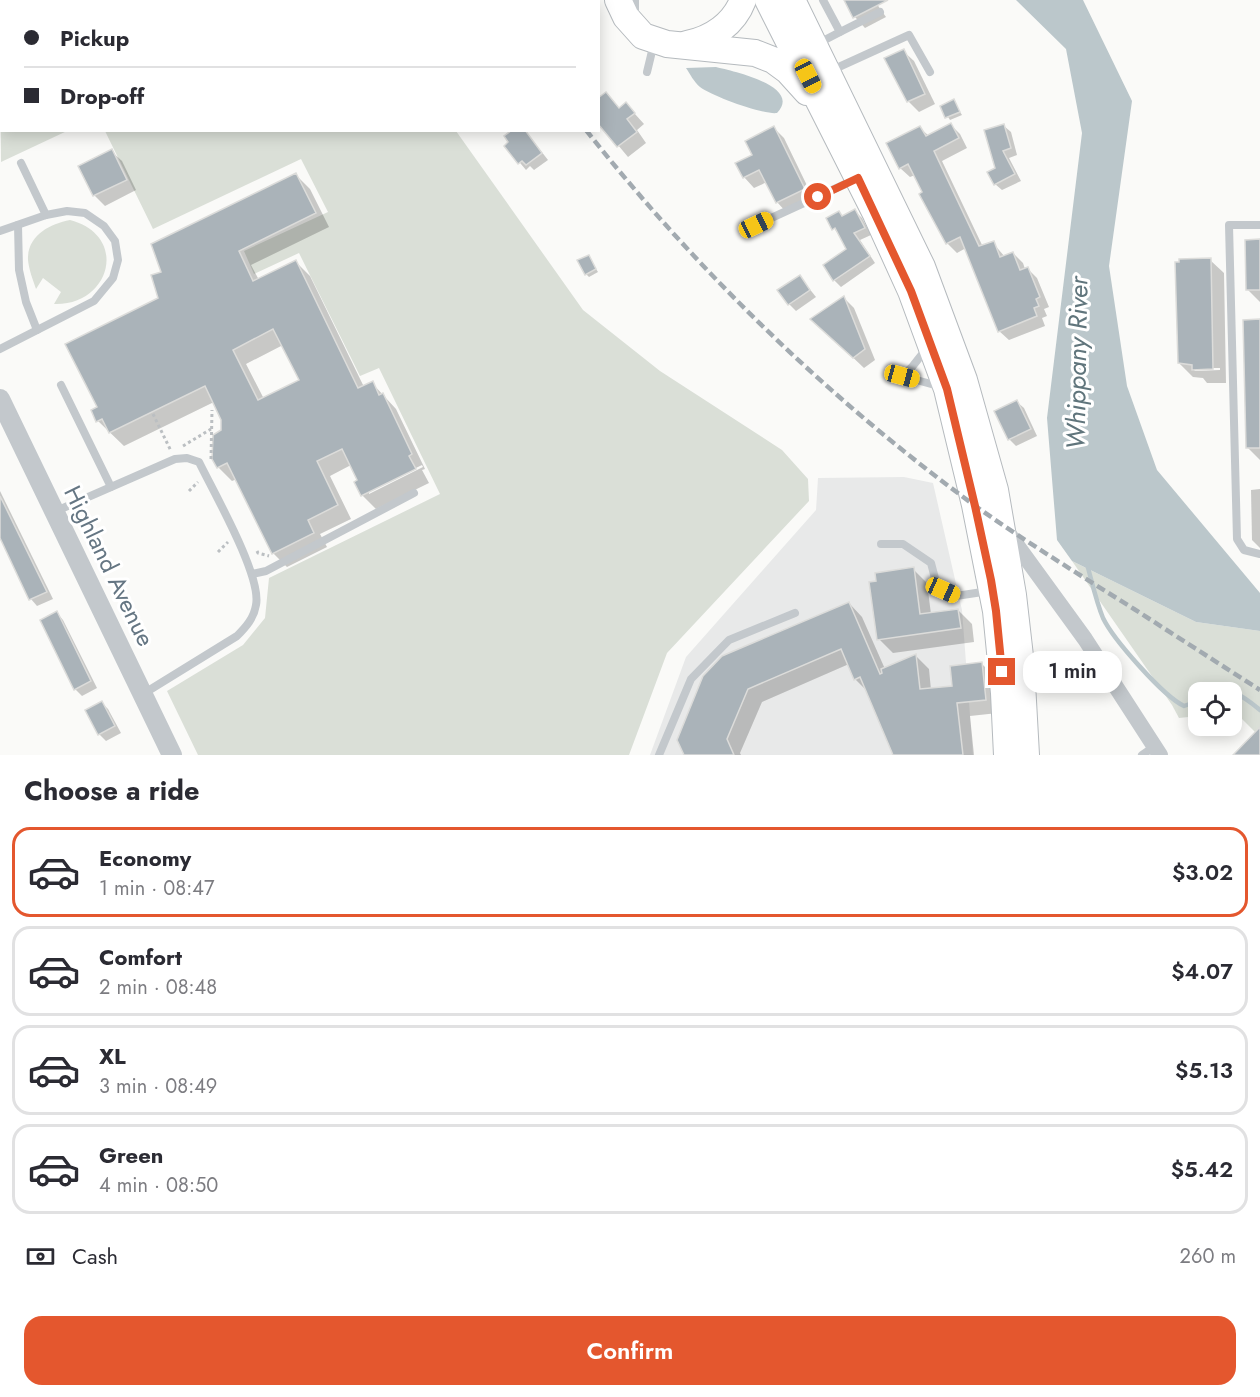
<!DOCTYPE html>
<meta charset="utf-8">
<style>
body{margin:0;font-family:Jost,sans-serif;background:#f7f7f7;color:#2b2b33;height:100vh;display:flex;flex-direction:column;font-size:22px;white-space:nowrap}
*{box-sizing:border-box;margin:0}
p{font-size:20px;color:#7c7c81}
.icon{flex:none;width:33px;height:33px;fill:none;stroke:currentColor;stroke-width:2;stroke-linecap:round;stroke-linejoin:round}
.map{position:relative;height:755px;overflow:hidden}
.drawer{display:flex;flex-direction:column;background:#fff;flex:1}
.drawer>*{flex:none}
.banner{position:absolute;left:0px;top:0px;width:600px;height:132px;box-shadow:0 3px 15px #0003;display:grid;align-content:center;height:132px;padding:0 24px;background:#fff}
.fabs{position:absolute;left:1188px;top:682px;display:grid;gap:12px}
.fabs a{display:grid;place-items:center;width:54px;height:54px;border-radius:12px;background:#fff;box-shadow:0 3px 15px #0003;font-size:30px}
.end{position:absolute;width:27px;height:27px;margin:-14px;border:8px solid #e4572e;background:#fff;box-shadow:0 0 0 3px #fff}
.from{border-radius:50%}
.bubble{position:absolute;height:42px;border-radius:18px;background:#fff;box-shadow:0 3px 15px #0003;font-size:20px;font-weight:600;line-height:42px;text-align:center}
.car{position:absolute;width:18px;height:36px;margin:-18px -9px;border-radius:8px;box-shadow:0 0 4px 2px #0007;background:linear-gradient(#f5c518 24%,#345 0 40%,#f5c518 0 76%,#345 0 86%,#f5c518 0)}
.banner b{display:flex;align-items:center;gap:21px;height:57px;font-size:22px}
.banner b+b{border-top:2px solid #e1e1e2}
.banner i{width:15px;height:15px;background:#2b2b33}
ul{padding:0;list-style:none}
li{display:flex;align-items:center;gap:18px;height:90px;margin:0 12px 9px;padding:0 12px;border:3px solid #e1e1e2;border-radius:18px}
li div{flex:1}
li b{display:block;font-size:22px}
li em{font-style:normal;font-weight:600}
li.current{border-color:#e4572e}
li>.icon{width:54px;height:54px;stroke-width:1.5}
h2{padding:0 24px;font-size:27px;line-height:72px}
.pay{display:flex;align-items:center;gap:15px;height:66px;padding:0 24px;font-size:22px}
.pay p{margin-inline-start:auto}
.action{display:flex;gap:12px;margin-top:auto;padding:12px 24px}
.action a{flex:1;height:69px;border-radius:18px;background:#e4572e;color:#fff;font-size:24px;font-weight:600;line-height:69px;text-align:center}
.map>svg:first-child{display:block}
.built{fill:#e8e9e9}
.green{fill:#dadfd7}
.water{fill:#bbc7cb}
.shadow{fill:#0003;fill-rule:evenodd}
.lines{fill:none;stroke-linecap:round;stroke-linejoin:round}
.stream{stroke:#bbc7cb;stroke-width:4.5}
.building{fill:#aab3b9;stroke:#dcdcda;stroke-width:1.5;fill-rule:evenodd}
.primary-casing{stroke:#b5babe;stroke-width:28}
.path{stroke:#bbbfc2;stroke-width:3;stroke-dasharray:3 3;stroke-linecap:butt}
.service{stroke:#c3c8cc;stroke-width:8}
.minor{stroke:#c3c8cc;stroke-width:16}
.tertiary{stroke:#c3c8cc;stroke-width:20}
.primary{stroke:#fff;stroke-width:26}
.rail{stroke:#a2aab0;stroke-width:4.5;stroke-dasharray:9 4.5;stroke-linecap:butt}
.route{stroke:#e4572e;stroke-width:8}
.labels{text-anchor:middle;stroke-width:6;stroke-linejoin:round;paint-order:stroke}
.street-label{font-size:24px;fill:#657683;stroke:#fff}
.water-label{font-size:26px;font-style:italic;fill:#60757c;stroke:#fff}
</style>
<div class="map">
<svg width="1260" height="755" viewBox="0 0 1260 755">
<rect width="100%" height="100%" fill="#fafaf8"/>
<path class="built" d="M904,477L933,483L962,610L973,755H650L686,657L816,510L818,478Z"/>
<g class="green">
<path d="M0,0H282L283,1L2,2V130L67,131L1,162Z"/>
<path d="M105,131H456L583,310L660,371L782,450L808,479L809,501L667,653L629,755H198L167,691L243,645L265,618L269,578L440,494L379,368L360,376L299,253L254,274L244,251L328,212L301,159L153,229Z"/>
<path d="M70,220C130,236 110,306 54,304L61,292L43,278L36,289C33,280 29,270 28,260C27,236 49,224 70,220Z"/>
<path d="M1072,561L1196,622L1260,631V737L1235,712H1232V693H1198V716L1179,718L1172,705Z"/>
</g>
<g class="water">
<path d="M1016,0H1083L1132,101L1109,266L1127,386L1157,470L1260,593V631L1196,622L1072,561L1057,540L1047,418L1082,133L1066,49Z"/>
<path d="M716,67C732,71 803,86 777,113C763,115 712,96 700,87C694,82 690,74 686,68Z"/>
</g>
<g class="shadow">
<path d="M846,0H874L886,17L865,28L855,17Z"/>
<path d="M903,51L914,61L935,104L919,112L908,101Z"/>
<path d="M606,94L620,109L626,104L644,124L637,130L646,143L628,157L598,121Z"/>
<path d="M953,101L962,115L950,120L942,107Z"/>
<path d="M951,125L960,134L967,148L942,161L983,247L993,243L1005,257L1013,253L1023,263L1025,269L1027,268L1037,278L1049,307L1044,309L1047,316L1042,318L1045,326L1009,340L999,331L966,248L957,253L947,243L921,194L924,193L915,175L910,177L900,168L920,128L929,136Z"/>
<path d="M1004,126L1011,132L1017,155L1009,158L1021,181L1002,190L995,184Z"/>
<path d="M774,128L784,138L814,200L787,213L777,202L767,182L754,188L744,177L754,156Z"/>
<path d="M527,133L548,160L534,170L530,166L526,170L506,146Z"/>
<path d="M111,151L122,161L136,190L105,206L94,195L80,166Z"/>
<path d="M296,175L310,189L329,227L251,265L259,280L296,262L310,276L364,387L372,383L396,409L425,469L422,470L429,483L376,509L362,495L359,481L351,465L330,476L351,519L320,534L327,547L287,567L273,553L237,479L232,481L218,467L223,420L214,402L124,446L98,421L99,407L160,299L163,273ZM283,345L301,381L264,399L246,364ZM422,465L423,467L369,494V491Z"/>
<path d="M855,211L862,218L871,235L860,240L875,263L841,287L834,280L848,249L828,219L843,217Z"/>
<path d="M1260,241V302L1248,290Z"/>
<path d="M588,256L598,272L589,277L586,274Z"/>
<path d="M1210,260L1224,273L1226,383H1207L1203,378L1193,377L1179,363ZM1192,368H1220V370L1195,371Z"/>
<path d="M800,277L816,297L796,311L789,304Z"/>
<path d="M844,298L854,308L875,360L864,368L823,329Z"/>
<path d="M1260,321V460L1248,448Z"/>
<path d="M1017,402L1024,408L1037,436L1016,446L1009,439Z"/>
<path d="M1260,489V548L1252,540L1251,490Z"/>
<path d="M0,491L53,599L37,606L31,599L0,537Z"/>
<path d="M913,569L927,583L931,614L958,610L972,624L974,642L893,653L879,639Z"/>
<path d="M849,603L862,617L885,669L916,656L929,669L931,690L954,688L982,664L995,677L998,713L970,716L974,755H895L867,691L855,679L849,664L762,702L740,753L741,755H685L679,740Z"/>
<path d="M57,613L63,620L97,688L82,696L75,689Z"/>
<path d="M102,703L108,709L121,733L106,741L99,734Z"/>
</g>
<g class="lines">
<g class="stream">
<path d="M1087,564C1092,582 1096,601 1103,618C1113,639 1163,696 1184,706L1198,701"/>
<path d="M1207,693C1232,688 1241,694 1260,710"/>
</g>
</g>
<g class="building">
<path d="M844,0H888L853,18Z"/>
<path d="M904,49L925,94L907,102L884,58Z"/>
<path d="M606,92L619,108L626,102L635,113L627,119L637,132L617,147L598,124V98Z"/>
<path d="M954,99L960,112L945,118L940,106Z"/>
<path d="M951,123L959,138L934,151L979,246L994,241L1000,257L1013,252L1020,270L1028,267L1040,297L1036,299L1039,306L1034,308L1037,316L998,332L960,237L946,244L919,194L922,192L908,164L899,169L886,143L920,126L926,136Z"/>
<path d="M1004,124L1011,148L1003,151L1015,174L994,185L987,172L995,168L984,130Z"/>
<path d="M774,126L805,189L776,203L759,170L743,178L735,163L752,155L745,141Z"/>
<path d="M512,130H525L542,153L526,165L522,161L518,164L504,146L508,142L504,136Z"/>
<path d="M112,149L127,180L93,196L78,166Z"/>
<path d="M296,173L316,213L239,251L253,281L296,260L358,388L373,381L379,395L383,393L412,454L409,456L416,469L361,496L354,482L357,480L342,449L317,461L338,505L308,520L314,533L272,554L227,463L217,468L212,459L213,435L221,430V420L205,386L109,433L102,419L96,422L91,410L97,407L65,344L158,298L151,275L161,272L151,244ZM273,329L299,380L258,400L233,350Z"/>
<path d="M855,209L865,228L854,233L870,256L833,281L823,265L846,249L835,228L832,230L826,218L839,211L842,216Z"/>
<path d="M1260,239V290H1246L1245,240Z"/>
<path d="M589,255L596,269L585,275L577,260Z"/>
<path d="M1211,258L1213,369L1192,370V365L1178,363L1175,262H1179V259Z"/>
<path d="M800,275L810,290L788,305L777,290Z"/>
<path d="M844,296L865,349L853,358L810,319Z"/>
<path d="M1260,319V448H1246L1243,320Z"/>
<path d="M1017,400L1031,429L1008,440L994,411Z"/>
<path d="M0,496L47,592L29,600L0,538Z"/>
<path d="M914,567L920,614L958,609L961,628L877,640L869,582L876,581L875,573Z"/>
<path d="M849,602L880,674L882,673L881,669L916,654L920,689L952,686L950,666L982,662L986,700L957,703L963,755H893L860,677L854,680L841,649L748,689L727,739L734,755H684L677,740L703,676L722,656Z"/>
<path d="M57,611L91,681L74,690L40,620Z"/>
<path d="M102,701L115,726L98,735L85,710Z"/>
<path d="M1260,727V755H1233Z"/>
</g>
<g class="lines">
<g class="primary-casing">
<g id="primary">
<path d="M618,0L626,17L643,36L667,44L755,53L773,60L788,71L807,92"/>
<path d="M768,0L876,214L911,291L947,389L975,505L996,611L1004,693L1007,755"/>
<path d="M792,0L922,267L964,380L995,490L1013,595L1021,665L1026,755"/>
<path d="M687,44C712,39 734,24 743,0"/>
</g>
</g>
<g class="path">
<path d="M153,414L171,451"/>
<path d="M183,446L211,429"/>
<path d="M211,459L212,410"/>
<path d="M189,491L198,482"/>
<path d="M257,551L258,553L269,556"/>
<path d="M218,552L228,542"/>
</g>
<g class="service">
<path d="M635,16V0"/>
<path d="M840,32L880,12"/>
<path d="M817,44L840,32L823,0"/>
<path d="M830,71L909,35L930,72"/>
<path d="M647,72L654,43"/>
<path d="M21,163L46,215"/>
<path d="M18,225L19,270L26,302L37,330"/>
<path d="M756,225L854,180"/>
<path d="M1260,225H1229L1237,539L1244,550L1260,554"/>
<path d="M0,231L46,215L67,211L85,213L104,226L115,241L118,260L113,278L94,301L0,349"/>
<path d="M902,376L942,387"/>
<path d="M902,376L912,367L927,348"/>
<path d="M61,385L111,487"/>
<path d="M54,512L175,459L187,458L199,462C213,491 262,576 256,605C254,618 246,627 237,636L143,694"/>
<path d="M881,544H903L931,563L937,586L956,596L989,591"/>
<path d="M252,574L266,571L414,493"/>
<path d="M659,755L691,679L729,640L795,613"/>
<path d="M1142,755L1155,746"/>
</g>
<path class="minor" d="M1005,529L1085,639L1160,755"/>
<path class="tertiary" d="M0,399L172,755"/>
<use href="#primary" class="primary"/>
<g class="rail">
<path d="M492,0L493,2"/>
<path d="M586,130C698,272 828,398 974,505C1026,542 1080,575 1134,609C1176,636 1218,663 1260,690"/>
</g>
</g>
<g class="lines">
<path class="route" d="M818,197L858,178L911,291L947,389L975,506L991,580L996,611L1002,672"/>
</g>
<g class="labels">
<g class="street-label">
<text transform="translate(109 566) rotate(64)" y="8">Highland Avenue</text>
</g>
<g class="water-label">
<text transform="translate(1077 363) rotate(-89)" y="9">Whippany River</text>
</g>
</g>
</svg>
<div class="fabs">
<a><svg class="icon" aria-label="locate" viewBox="0 0 24 24"><circle cx="12" cy="12" r="6"/><path d="M12 2v4M12 18v4M2 12h4M18 12h4"/></svg></a>
</div>
<i class="end from" style="left:818px;top:197px"></i>
<i class="end" style="left:1002px;top:672px"></i>
<div class="bubble" style="left:1023px;top:651px;width:99px">1 min</div>
<i class="car" style="left:808px;top:76px;rotate:153deg"></i>
<i class="car" style="left:756px;top:225px;rotate:65deg"></i>
<i class="car" style="left:902px;top:376px;rotate:105deg"></i>
<i class="car" style="left:943px;top:590px;rotate:114deg"></i>
<div class="banner">
<b><i class="from"></i>Pickup</b>
<b><i></i>Drop-off</b>
</div>
</div>
<section class="drawer">
<h2>Choose a ride</h2>
<ul>
<li class="current"><svg class="icon" aria-label="car" viewBox="0 0 24 24"><path d="M5 17H2v-5l4-1 3-4h7l3 4 3 1v5h-3M9 17h6M6 11h13"/><circle cx="7" cy="17" r="2"/><circle cx="17" cy="17" r="2"/></svg><div><b>Economy</b><p>1 min · 08:47</p></div><em>$3.02</em></li>
<li><svg class="icon" aria-label="car" viewBox="0 0 24 24"><path d="M5 17H2v-5l4-1 3-4h7l3 4 3 1v5h-3M9 17h6M6 11h13"/><circle cx="7" cy="17" r="2"/><circle cx="17" cy="17" r="2"/></svg><div><b>Comfort</b><p>2 min · 08:48</p></div><em>$4.07</em></li>
<li><svg class="icon" aria-label="car" viewBox="0 0 24 24"><path d="M5 17H2v-5l4-1 3-4h7l3 4 3 1v5h-3M9 17h6M6 11h13"/><circle cx="7" cy="17" r="2"/><circle cx="17" cy="17" r="2"/></svg><div><b>XL</b><p>3 min · 08:49</p></div><em>$5.13</em></li>
<li><svg class="icon" aria-label="car" viewBox="0 0 24 24"><path d="M5 17H2v-5l4-1 3-4h7l3 4 3 1v5h-3M9 17h6M6 11h13"/><circle cx="7" cy="17" r="2"/><circle cx="17" cy="17" r="2"/></svg><div><b>Green</b><p>4 min · 08:50</p></div><em>$5.42</em></li>
</ul>
<div class="pay"><svg class="icon" aria-label="cash" viewBox="0 0 24 24"><path d="M3 7h18v10H3z"/><circle cx="12" cy="12" r="2"/></svg>Cash<p>260 m</p></div>
<div class="action"><a>Confirm</a></div>
</section>
